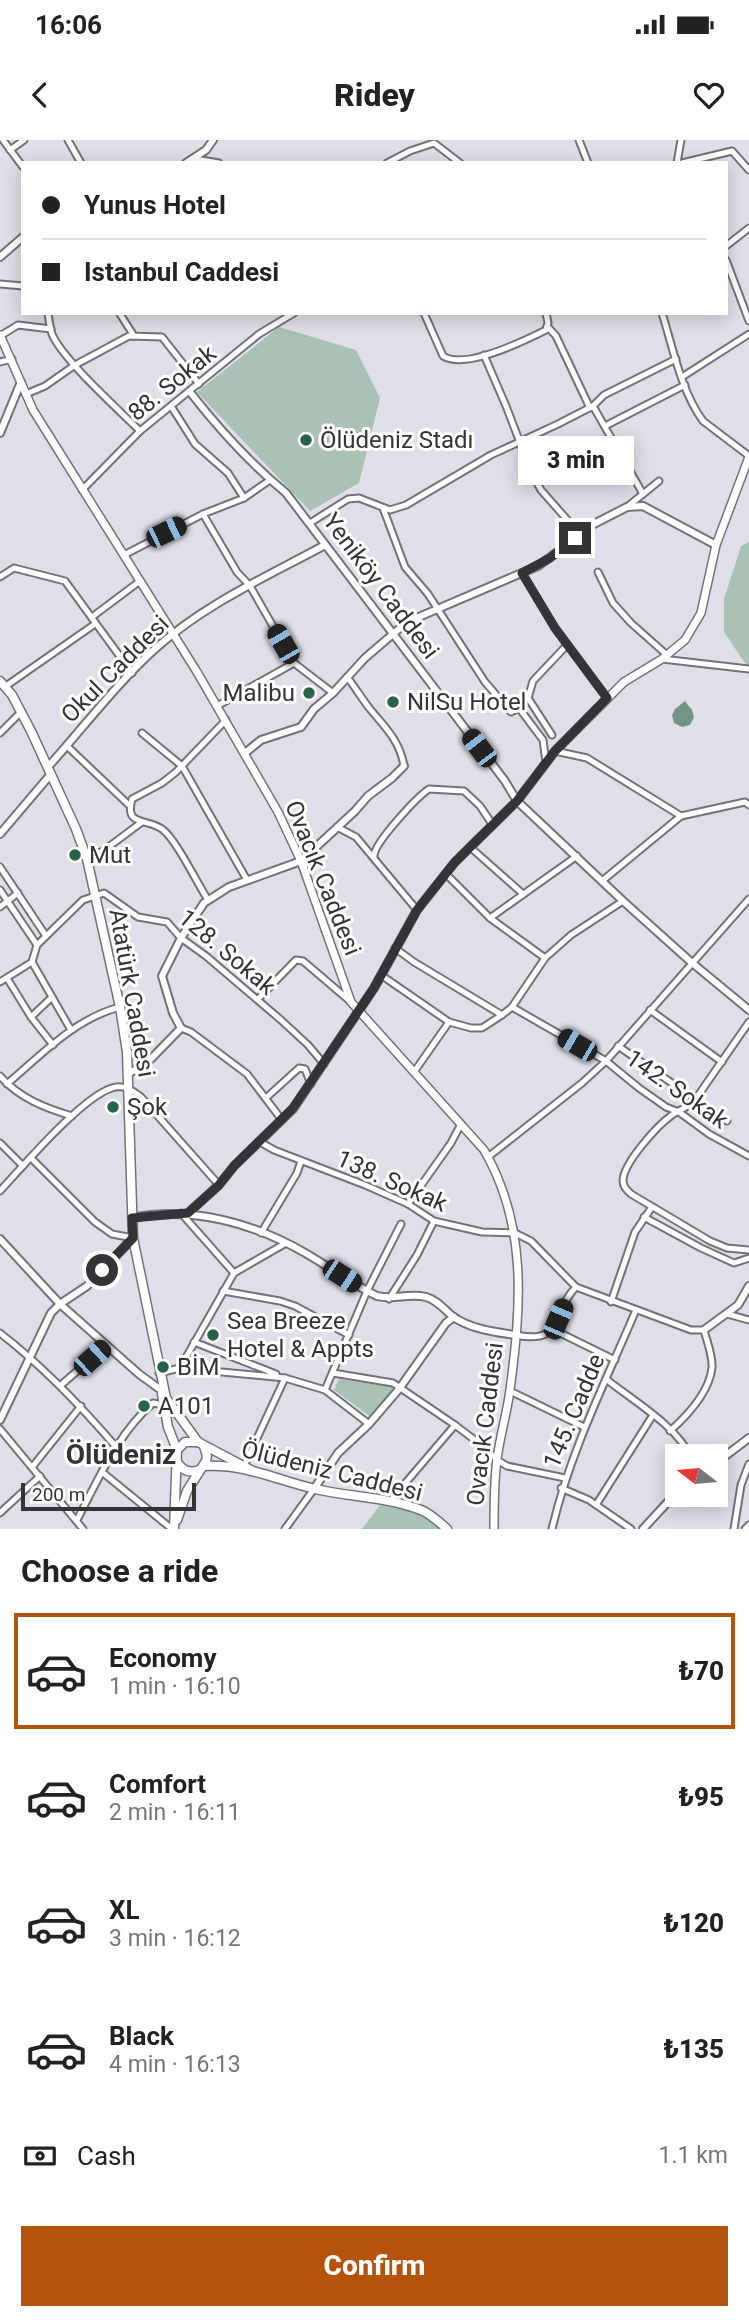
<!DOCTYPE html>
<meta charset="utf-8">
<style>
body{margin:0;font-family:Roboto,sans-serif;background:#f2f2f2;color:#222;height:100vh;display:flex;flex-direction:column;font-size:26px;white-space:nowrap}
*{box-sizing:border-box;margin:0}
p{font-size:23px;color:#767676}
.icon{flex:none;width:38px;height:38px;fill:none;stroke:currentColor;stroke-width:2;stroke-linecap:round;stroke-linejoin:round}
.map{position:relative;height:1389px;overflow:hidden}
.sheet{display:flex;flex-direction:column;background:#fff;flex:1}
.sheet>*{flex:none}
.guide{position:absolute;left:21px;top:21px;width:707px;height:154px;border-radius:0px;box-shadow:0 4px 18px #0003;display:grid;align-content:center;height:154px;padding:0 21px;background:#fff}
.needle{width:46px;rotate:286deg}
.fabs{position:absolute;left:665px;top:1304px;display:grid;gap:14px}
.fabs a{display:grid;place-items:center;width:63px;height:63px;border-radius:0px;background:#fff;box-shadow:0 4px 18px #0003;font-size:35px}
.scale{position:absolute;left:21px;bottom:18px;width:175px;box-sizing:border-box;padding-left:7px;border:4px solid #343437;border-top:0;font-size:19px;line-height:24px;white-space:nowrap;color:#343437;-webkit-text-stroke:5px #fff;paint-order:stroke}
.end{position:absolute;width:32px;height:32px;margin:-16px;border:9px solid #343437;background:#fff;box-shadow:0 0 0 4px #fff}
.from{border-radius:50%}
.bubble{position:absolute;height:49px;border-radius:0px;background:#fff;box-shadow:0 4px 18px #0003;font-size:23px;font-weight:800;line-height:49px;text-align:center}
.car{position:absolute;width:21px;height:42px;margin:-21px -10px;border-radius:9px;box-shadow:0 0 5px 2px #0007;background:linear-gradient(#222 24%,#8ab4d8 0 40%,#222 0 76%,#8ab4d8 0 86%,#222 0)}
.guide b{display:flex;align-items:center;gap:24px;height:66px;font-size:26px}
.guide b+b{border-top:2px solid #e0e0e0}
.guide i{width:18px;height:18px;background:#222}
ul{padding:0;list-style:none}
li{display:flex;align-items:center;gap:21px;height:116px;margin:0 14px 10px;padding:0 7px;border:4px solid transparent;border-radius:0px}
li div{flex:1}
li b{display:block;font-size:26px}
li em{font-style:normal;font-weight:800}
li.active{border-color:#b45309}
li>.icon{width:63px;height:63px;stroke-width:1.5}
h2{padding:0 21px;font-size:32px;line-height:84px}
.pay{display:flex;align-items:center;gap:18px;height:77px;padding:0 21px;font-size:26px}
.pay p{margin-inline-start:auto}
.cta{display:flex;gap:14px;margin-top:auto;padding:14px 21px}
.cta a{flex:1;height:80px;border-radius:0px;background:#b45309;color:#fff;font-size:28px;font-weight:800;line-height:80px;text-align:center}
.status{display:flex;justify-content:space-between;align-items:center;height:49px;padding:0 35px;background:#fff;direction:ltr}
.status svg{height:19px;fill:currentColor}
header{display:flex;justify-content:space-between;align-items:center;height:91px;padding:0 21px;background:#fff;font-size:32px;font-weight:800}
.map>svg:first-child{display:block}
.green{fill:#a9c2b5}
.water{fill:#749585}
.lines{fill:none;stroke-linecap:round;stroke-linejoin:round}
.minor-casing{stroke:#737279;stroke-width:9}
.tertiary-casing{stroke:#737279;stroke-width:10}
.secondary-casing{stroke:#737279;stroke-width:10}
.primary-casing{stroke:#737279;stroke-width:11}
.minor{stroke:#fff;stroke-width:5}
.tertiary{stroke:#fff;stroke-width:6}
.secondary{stroke:#fff;stroke-width:7}
.primary{stroke:#fff;stroke-width:8}
.route{stroke:#343437;stroke-width:9}
.poi-dot{fill:#29624a;stroke:#fff;stroke-width:2.5}
.labels{text-anchor:middle;stroke-width:6;stroke-linejoin:round;paint-order:stroke}
.street-label{font-size:24px;fill:#343437;stroke:#fff}
.poi-label{font-size:24px;fill:#343437;stroke:#fff;text-anchor:start}
.quarter-label{font-size:28px;font-weight:bold;fill:#343437;stroke:#fff}
</style>
<div class="status"><b>16:06</b><svg viewBox="0 0 49 12"><path d="M0 12V9h3v3zM5 12V6h3v6zM10 12V3h3v9zM15 12V0h3v12zM26 1h20v11H26zM47 4h2v5h-2z"/></svg></div>
<header><svg class="icon" aria-label="back" viewBox="0 0 24 24"><path d="M15 5l-7 7 7 7"/></svg>Ridey<svg class="icon" aria-label="heart" viewBox="0 0 24 24"><path d="M12 20l-8-8c-3-5 5-10 8-4 3-6 11-1 8 4z"/></svg></header>
<div class="map">
<svg width="749" height="1389" viewBox="0 0 749 1389">
<rect width="100%" height="100%" fill="#e0dfe7"/>
<g class="green">
<path d="M279,187L356,210L380,258L359,343L310,371L197,252Z"/>
<path d="M749,402V529L724,492V459L741,406Z"/>
<path d="M339,1239L392,1247V1250L371,1277L334,1250Z"/>
<path d="M380,1365L422,1374L441,1389H362Z"/>
</g>
<path class="water" d="M685,561L692,570L694,577L690,585L682,587L674,583L672,575L675,569Z"/>
<g class="lines">
<g class="minor-casing">
<g id="minor">
<path d="M3,0L23,27"/>
<path d="M68,0L81,23"/>
<path d="M579,0L588,23"/>
<path d="M10,10L24,0"/>
<path d="M195,19L219,23"/>
<path d="M387,23L410,11L434,3L460,23"/>
<path d="M677,23L681,0"/>
<path d="M682,23L732,11L749,30"/>
<path d="M726,106L749,88"/>
<path d="M726,120L749,181"/>
<path d="M0,144L23,146"/>
<path d="M48,173C49,180 50,188 52,194C63,220 118,269 140,291"/>
<path d="M424,173L443,216C465,230 524,201 546,190L548,183L546,173"/>
<path d="M662,173C673,208 681,251 703,281L749,316"/>
<path d="M120,174L134,196"/>
<path d="M547,186L556,196L590,268"/>
<path d="M0,196L18,185L51,189"/>
<path d="M484,215L506,266L532,334L541,350L578,392"/>
<path d="M0,222L12,219"/>
<path d="M682,237L749,194"/>
<path d="M26,254L45,246L75,225L129,196L162,197L199,244"/>
<path d="M171,266L195,304L228,333L244,358"/>
<path d="M593,266L643,354"/>
<path d="M605,286L685,245"/>
<path d="M82,350L140,291L259,194L294,173"/>
<path d="M627,367L659,341"/>
<path d="M383,368L405,427L428,454L485,542L511,572L519,568L543,600L546,622"/>
<path d="M203,374L237,432L250,446L294,523L333,553"/>
<path d="M310,383L348,359L359,358L390,370L406,365L491,315L558,284L593,266L604,255L676,219"/>
<path d="M124,415L203,374L244,358L270,340"/>
<path d="M598,432L613,463L631,483L667,515"/>
<path d="M522,433L555,488L607,558"/>
<path d="M0,437L14,428L65,441L132,533"/>
<path d="M92,477L140,441"/>
<path d="M662,519L749,529"/>
<path d="M347,537C355,547 362,559 370,569C385,587 400,601 404,626"/>
<path d="M6,546L95,484"/>
<path d="M217,566L294,523"/>
<path d="M0,593L21,572"/>
<path d="M142,593L182,626L247,740"/>
<path d="M552,595L528,558L533,541L567,505"/>
<path d="M67,606L130,666"/>
<path d="M555,611L587,618L681,676"/>
<path d="M337,687L356,697L417,770"/>
<path d="M470,707L523,754"/>
<path d="M374,716C374,703 417,657 429,649L464,651L480,666L492,684"/>
<path d="M87,719L103,711L142,682"/>
<path d="M0,727L46,796"/>
<path d="M446,734L490,778L545,818"/>
<path d="M602,741L681,676L745,662L749,665"/>
<path d="M0,750L37,805"/>
<path d="M208,760C197,743 176,699 162,689C147,678 124,687 132,659L162,643L176,632L226,580"/>
<path d="M0,767L18,753"/>
<path d="M490,778L577,716"/>
<path d="M395,808L414,822L502,875"/>
<path d="M32,822L71,890"/>
<path d="M381,835L449,882"/>
<path d="M7,838L31,877L53,905"/>
<path d="M0,842L32,822L37,805L83,760L104,753L138,777L167,782L181,798L206,816L281,880L308,905L324,924"/>
<path d="M258,859L296,820L303,821L351,862"/>
<path d="M512,867L606,921L639,948L666,967L679,972L709,994L749,1016"/>
<path d="M650,870L722,922"/>
<path d="M31,877L51,858"/>
<path d="M749,882L695,960C688,967 680,970 672,975C658,985 623,1023 623,1041C623,1047 627,1050 631,1054L710,1101L727,1108L749,1110"/>
<path d="M181,888L191,892L247,934L282,980"/>
<path d="M618,906L727,981"/>
<path d="M414,932L449,882L471,888H482L502,875L512,867L545,818L571,795L623,761"/>
<path d="M0,936C19,958 45,968 72,976"/>
<path d="M7,944C41,915 76,878 120,867"/>
<path d="M266,958L299,928L305,929L311,944"/>
<path d="M260,1002L274,1010L365,1045L408,1064L434,1081L482,1092L515,1093L531,1101L576,1147L691,1190H704C707,1202 713,1216 712,1228C709,1253 688,1275 670,1291"/>
<path d="M0,1003L23,1026"/>
<path d="M488,1017L582,943L606,921L749,759"/>
<path d="M31,1018L95,1082L112,1094L133,1098"/>
<path d="M0,1051C23,1026 82,957 112,948C123,944 132,950 141,957L219,1045"/>
<path d="M408,1064L451,1003L461,984"/>
<path d="M181,1073L234,1133"/>
<path d="M644,1077L701,1108L734,1123L749,1118"/>
<path d="M261,1093L297,1033L301,1021"/>
<path d="M223,1151L280,1161L295,1166L349,1195"/>
<path d="M389,1159L417,1115L434,1081"/>
<path d="M611,1162L635,1092L652,1067"/>
<path d="M727,1174L749,1180"/>
<path d="M552,1189L615,1220"/>
<path d="M0,1193C44,1227 81,1266 117,1308"/>
<path d="M515,1195C566,1205 550,1173 576,1147"/>
<path d="M194,1202L276,1234"/>
<path d="M180,1228L234,1133L286,1103"/>
<path d="M159,1233L180,1228L285,1238L245,1324"/>
<path d="M333,1233L393,1243L455,1285L484,1307L497,1320L507,1326L565,1338"/>
<path d="M285,1238L325,1250L369,1284"/>
<path d="M606,1239C632,1260 677,1286 690,1316"/>
<path d="M61,1245L106,1206"/>
<path d="M325,1250L367,1151L401,1084"/>
<path d="M510,1251L584,1287"/>
<path d="M0,1289L83,1389"/>
<path d="M33,1326L81,1266"/>
<path d="M102,1332L172,1389"/>
<path d="M561,1348L589,1360L631,1389"/>
<path d="M390,1361L455,1285"/>
<path d="M596,1365L653,1275"/>
<path d="M0,1373L40,1336"/>
<path d="M77,1380C98,1340 118,1293 153,1263L163,1265"/>
<path d="M285,1389L314,1349"/>
<path d="M552,1389C570,1312 605,1243 636,1170"/>
<path d="M734,1389L741,1345L749,1324"/>
<path d="M745,1389L749,1385"/>
</g>
</g>
<g class="tertiary-casing">
<g id="tertiary">
<path d="M186,23L206,10L213,0"/>
<path d="M0,117L23,97"/>
<path d="M190,252C218,288 251,324 286,353L505,641L517,661L623,761L691,822L749,870"/>
<path d="M0,293L21,242"/>
<path d="M245,613L261,600L301,587L314,569L333,553L365,518L407,482L538,426L567,405L578,392L627,367L643,366L716,405"/>
<path d="M48,627C84,587 116,544 156,508C205,464 268,436 325,405"/>
<path d="M0,694L51,634"/>
<path d="M129,933L145,925L181,888L173,873L162,836L181,798L204,763L229,747L301,721L355,671L368,656L392,638L404,626"/>
<path d="M132,1078C193,1066 254,1083 307,1114C331,1128 352,1144 377,1156C393,1160 409,1153 426,1157C437,1160 444,1169 452,1176C470,1189 494,1192 515,1195"/>
<path d="M0,1099L60,1164L139,1234L161,1250"/>
<path d="M704,1190L738,1165L749,1146"/>
<path d="M0,1280L51,1173L60,1164L87,1146L133,1098"/>
<path d="M716,1323L749,1298"/>
<path d="M314,1349L338,1313L369,1284L399,1249L446,1183L454,1177"/>
<path d="M643,1389L677,1352"/>
</g>
</g>
<g class="secondary-casing">
<g id="secondary">
<path d="M0,195L33,270L197,532L278,672L301,721L351,862L484,1010C528,1086 521,1167 510,1250C507,1273 500,1296 497,1319C494,1342 494,1366 494,1389"/>
<path d="M188,1073L219,1045L234,1026L293,969L374,848L417,770L455,722L517,661L555,611L624,542L662,519L685,500L701,473L716,405L749,317"/>
</g>
</g>
<g class="primary-casing">
<g id="primary">
<path d="M0,541L12,555L31,591L76,689L87,719L120,867L127,912L133,1098L166,1258L198,1302L253,1331"/>
<path d="M162,1254L168,1287L177,1310L174,1389"/>
<path d="M177,1310L185,1302H198"/>
<path d="M176,1320C181,1330 189,1334 199,1330"/>
<path d="M204,1326C243,1323 277,1340 315,1349C350,1357 387,1357 421,1370C431,1374 439,1382 447,1389"/>
<path d="M177,1380L187,1351L206,1321L207,1316L204,1306"/>
</g>
</g>
<use href="#minor" class="minor"/>
<use href="#tertiary" class="tertiary"/>
<use href="#secondary" class="secondary"/>
<use href="#primary" class="primary"/>
</g>
<g class="lines">
<path class="route" d="M102,1130L133,1098L132,1078L188,1073L219,1045L234,1026L293,968L374,848L417,770L455,722L517,661L555,611L607,558L555,488L522,433L550,418L575,398"/>
</g>
<g class="poi-dot">
<circle cx="306" cy="300" r="7"/>
<circle cx="309" cy="553" r="7"/>
<circle cx="393" cy="562" r="7"/>
<circle cx="75" cy="715" r="7"/>
<circle cx="113" cy="967" r="7"/>
<circle cx="213" cy="1195" r="7"/>
<circle cx="163" cy="1227" r="7"/>
<circle cx="144" cy="1266" r="7"/>
</g>
<g class="labels">
<g class="street-label">
<text transform="translate(172 243) rotate(-39)" y="8">88. Sokak</text>
<text transform="translate(381 446) rotate(53)" y="8">Yeniköy Caddesi</text>
<text transform="translate(115 529) rotate(-45)" y="8">Okul Caddesi</text>
<text transform="translate(323 738) rotate(68)" y="8">Ovacık Caddesi</text>
<text transform="translate(227 812) rotate(40)" y="8">128. Sokak</text>
<text transform="translate(132 853) rotate(80)" y="8">Atatürk Caddesi</text>
<text transform="translate(677 949) rotate(35)" y="8">142. Sokak</text>
<text transform="translate(392 1041) rotate(24)" y="8">138. Sokak</text>
<text transform="translate(574 1271) rotate(-67)" y="8">145. Cadde</text>
<text transform="translate(485 1284) rotate(-83)" y="8">Ovacık Caddesi</text>
<text transform="translate(332 1331) rotate(14)" y="8">Ölüdeniz Caddesi</text>
</g>
<g class="poi-label">
<text x="320" y="308">Ölüdeniz Stadı</text>
<text x="295" y="561" text-anchor="end">Malibu</text>
<text x="407" y="570">NilSu Hotel</text>
<text x="89" y="723">Mut</text>
<text x="127" y="975">Şok</text>
<text x="227" y="1189">Sea Breeze<tspan x="227" dy="28">Hotel &amp; Appts</tspan></text>
<text x="177" y="1235">BİM</text>
<text x="158" y="1274">A101</text>
</g>
<g class="quarter-label">
<text x="121" y="1324">Ölüdeniz</text>
</g>
</g>
</svg>
<div class="fabs">
<a><svg class="needle" viewBox="-14 -14 28 28"><path d="M0-13l5 13h-10z" fill="#e53935"/><path d="M0 13l5-13h-10z" fill="#767676"/></svg></a>
</div>
<div class="scale">200 m</div>
<i class="end from" style="left:102px;top:1130px"></i>
<i class="end" style="left:575px;top:398px"></i>
<div class="bubble" style="left:518px;top:296px;width:116px">3 min</div>
<i class="car" style="left:166px;top:392px;rotate:64deg"></i>
<i class="car" style="left:283px;top:504px;rotate:330deg"></i>
<i class="car" style="left:479px;top:608px;rotate:323deg"></i>
<i class="car" style="left:577px;top:905px;rotate:300deg"></i>
<i class="car" style="left:342px;top:1136px;rotate:123deg"></i>
<i class="car" style="left:558px;top:1179px;rotate:23deg"></i>
<i class="car" style="left:92px;top:1218px;rotate:48deg"></i>
<div class="guide">
<b><i class="from"></i>Yunus Hotel</b>
<b><i></i>Istanbul Caddesi</b>
</div>
</div>
<section class="sheet">
<h2>Choose a ride</h2>
<ul>
<li class="active"><svg class="icon" aria-label="car" viewBox="0 0 24 24"><path d="M5 17H2v-5l4-1 3-4h7l3 4 3 1v5h-3M9 17h6M6 11h13"/><circle cx="7" cy="17" r="2"/><circle cx="17" cy="17" r="2"/></svg><div><b>Economy</b><p>1 min · 16:10</p></div><em>₺70</em></li>
<li><svg class="icon" aria-label="car" viewBox="0 0 24 24"><path d="M5 17H2v-5l4-1 3-4h7l3 4 3 1v5h-3M9 17h6M6 11h13"/><circle cx="7" cy="17" r="2"/><circle cx="17" cy="17" r="2"/></svg><div><b>Comfort</b><p>2 min · 16:11</p></div><em>₺95</em></li>
<li><svg class="icon" aria-label="car" viewBox="0 0 24 24"><path d="M5 17H2v-5l4-1 3-4h7l3 4 3 1v5h-3M9 17h6M6 11h13"/><circle cx="7" cy="17" r="2"/><circle cx="17" cy="17" r="2"/></svg><div><b>XL</b><p>3 min · 16:12</p></div><em>₺120</em></li>
<li><svg class="icon" aria-label="car" viewBox="0 0 24 24"><path d="M5 17H2v-5l4-1 3-4h7l3 4 3 1v5h-3M9 17h6M6 11h13"/><circle cx="7" cy="17" r="2"/><circle cx="17" cy="17" r="2"/></svg><div><b>Black</b><p>4 min · 16:13</p></div><em>₺135</em></li>
</ul>
<div class="pay"><svg class="icon" aria-label="cash" viewBox="0 0 24 24"><path d="M3 7h18v10H3z"/><circle cx="12" cy="12" r="2"/></svg>Cash<p>1.1 km</p></div>
<div class="cta"><a>Confirm</a></div>
</section>
